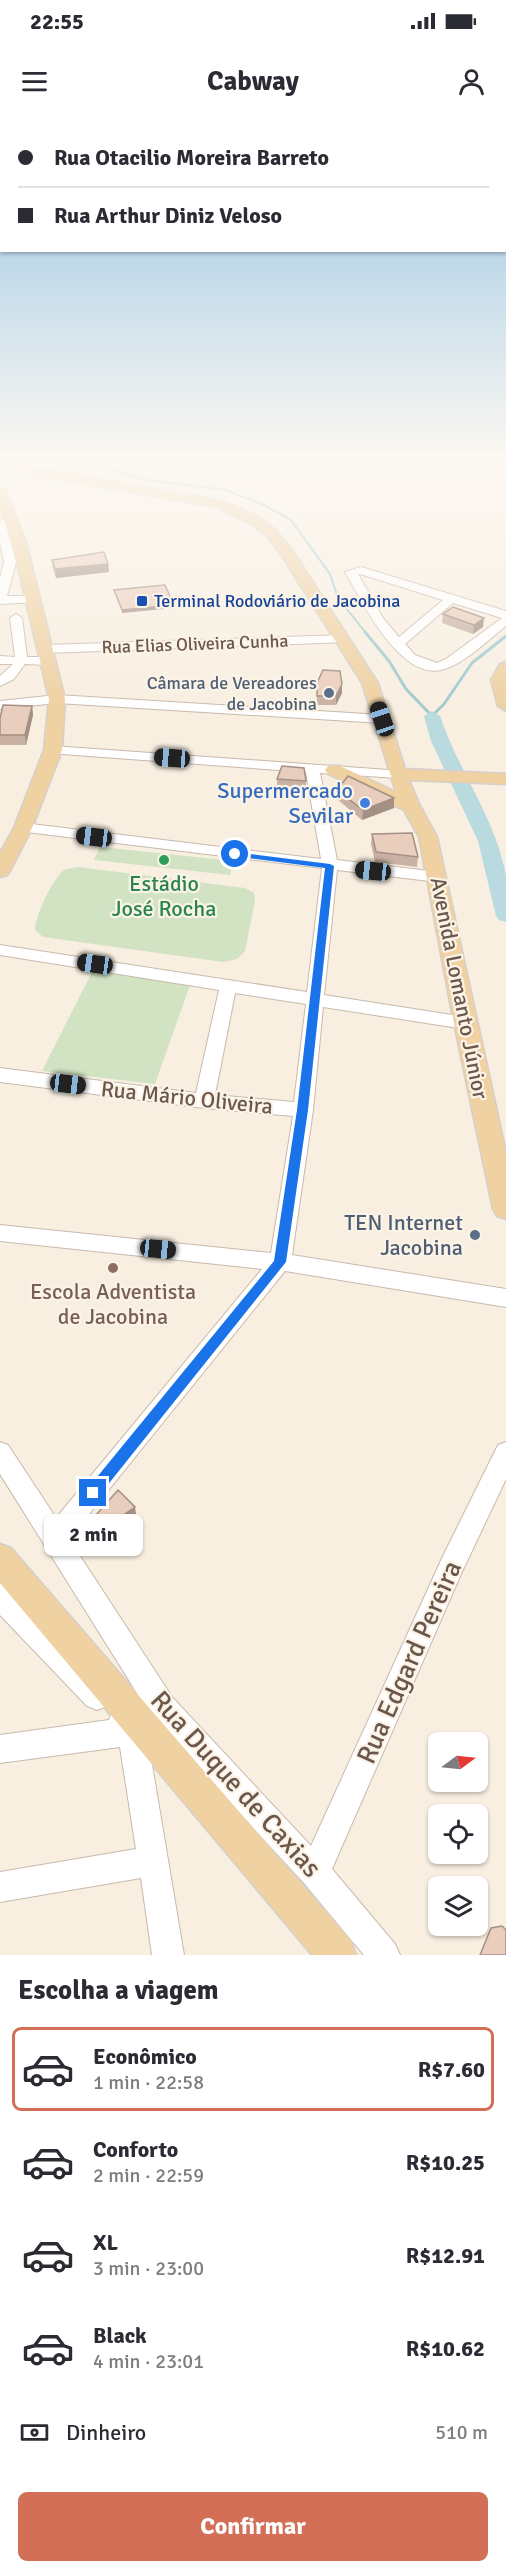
<!DOCTYPE html>
<html lang="pt">
<meta charset="utf-8">
<style>
body{margin:0;font-family:Signika,sans-serif;background:#f2f2f3;color:#2b2b33;height:100vh;display:flex;flex-direction:column;font-size:22px;white-space:nowrap}
*{box-sizing:border-box;margin:0}
p{font-size:20px;color:#7c7c81}
.icon{flex:none;width:33px;height:33px;fill:none;stroke:currentColor;stroke-width:2;stroke-linecap:round;stroke-linejoin:round}
.map{position:relative;height:1835px;overflow:hidden}
.side{display:flex;flex-direction:column;background:#fff;flex:1}
.side>*{flex:none}
.hud{position:absolute;left:0px;top:0px;width:507px;height:132px;box-shadow:0 2px 4px #0004;display:grid;align-content:center;height:132px;padding:0 18px;background:#fff}
.needle{width:39px;rotate:75deg}
.buttons{position:absolute;left:428px;top:1612px;display:grid;gap:12px}
.buttons a{display:grid;place-items:center;width:60px;height:60px;border-radius:9px;background:#fff;box-shadow:0 2px 4px #0004;font-size:30px}
.end{position:absolute;width:27px;height:27px;margin:-14px;border:8px solid #1a73e8;background:#fff;box-shadow:0 0 0 3px #fff}
.from{border-radius:50%}
.bubble{position:absolute;height:42px;border-radius:9px;background:#fff;box-shadow:0 2px 4px #0004;font-size:20px;font-weight:800;line-height:42px;text-align:center}
.car{position:absolute;width:18px;height:36px;margin:-18px -9px;border-radius:8px;box-shadow:0 0 4px 2px #0007;background:linear-gradient(#222 24%,#8ab4d8 0 40%,#222 0 76%,#8ab4d8 0 86%,#222 0)}
.hud b{display:flex;align-items:center;gap:21px;height:57px;font-size:22px}
.hud b+b{border-top:2px solid #e1e1e2}
.hud i{width:15px;height:15px;background:#2b2b33}
ul{padding:0;list-style:none}
li{display:flex;align-items:center;gap:18px;height:84px;margin:0 12px 9px;padding:0 6px;border:3px solid transparent;border-radius:9px}
li div{flex:1}
li b{display:block;font-size:22px}
li em{font-style:normal;font-weight:800}
li.active{border-color:#d36f56}
li>.icon{width:54px;height:54px;stroke-width:1.5}
h2{padding:0 18px;font-size:27px;line-height:72px}
.pay{display:flex;align-items:center;gap:15px;height:66px;padding:0 18px;font-size:22px}
.pay p{margin-inline-start:auto}
.action{display:flex;gap:12px;margin-top:auto;padding:12px 18px}
.action a{flex:1;height:69px;border-radius:9px;background:#d36f56;color:#fff;font-size:24px;font-weight:800;line-height:69px;text-align:center}
.status{display:flex;justify-content:space-between;align-items:center;height:42px;padding:0 30px;background:#fff;direction:ltr}
.status svg{height:16px;fill:currentColor}
header{display:flex;justify-content:space-between;align-items:center;height:78px;padding:0 18px;background:#fff;font-size:27px;font-weight:800}
.map>svg:first-child{display:block}
.green{fill:#d1e3c2}
.lines{fill:none;stroke-linecap:round;stroke-linejoin:round}
.stream-far1{stroke:#a1c9cf;stroke-width:2}
.stream{stroke:#a1c9cf;stroke-width:3}
.river{fill:#b9dadf;fill-rule:evenodd}
.minor-casing{stroke:#c9b9ad;stroke-width:2}
.major-casing{stroke:#d6d0cd;stroke-width:3}
.minor{fill:#fff;fill-rule:evenodd}
.major{fill:#efd1a2;fill-rule:evenodd}
.wall{fill:#c9b1a3}
.shaded-wall{fill:#a49084}
.building{fill:#eacebd;stroke:#a49084;stroke-width:1.5}
.route{fill:#1a73e8}
.transit-dot{fill:#1a4fb4;stroke:#fcf3e7;stroke-width:2}
.service-dot{fill:#5c6f8a;stroke:#fcf3e7;stroke-width:2}
.shop-dot{fill:#3f7fe0;stroke:#fcf3e7;stroke-width:2}
.leisure-dot{fill:#2e9e5b;stroke:#fcf3e7;stroke-width:2}
.education-dot{fill:#8d6e63;stroke:#fcf3e7;stroke-width:2}
.labels{text-anchor:middle;stroke-width:4.5;stroke-linejoin:round;paint-order:stroke}
.far-transit-label{font-size:18px;fill:#164399;stroke:#fcf3e7;text-anchor:start}
.far-street-label{font-size:18px;fill:#6c574c;stroke:#fcf3e7}
.far-service-label{font-size:18px;fill:#4e5e75;stroke:#fcf3e7;text-anchor:end}
.shop-label{font-size:22px;fill:#366cbe;stroke:#fcf3e7;text-anchor:end}
.leisure-label{font-size:22px;fill:#27864d;stroke:#fcf3e7}
.street-label{font-size:22px;fill:#6c574c;stroke:#fcf3e7}
.service-label{font-size:22px;fill:#4e5e75;stroke:#fcf3e7;text-anchor:end}
.education-label{font-size:22px;fill:#785e54;stroke:#fcf3e7}
.near-street-label{font-size:27px;fill:#6c574c;stroke:#fcf3e7}
</style>
<div class="status"><b>22:55</b><svg viewBox="0 0 49 12"><path d="M0 12V9h3v3zM5 12V6h3v6zM10 12V3h3v9zM15 12V0h3v12zM26 1h20v11H26zM47 4h2v5h-2z"/></svg></div>
<header><svg class="icon" aria-label="menu" viewBox="0 0 24 24"><path d="M4 6h16M4 12h16M4 18h16"/></svg>Cabway<svg class="icon" aria-label="person" viewBox="0 0 24 24"><circle cx="12" cy="8" r="4"/><path d="M4 21q1-7 8-7t8 7"/></svg></header>
<div class="map">
<svg width="506" height="1835" viewBox="0 0 506 1835">
<rect width="100%" height="100%" fill="#f8efe1"/>
<g class="green">
<path d="M100,727L234,741L230,755L94,740Z"/>
<path d="M78,747L245,768L254,773L255,781L245,831L237,839L223,842L43,817L35,810C35,796 53,758 64,750C68,748 74,748 78,747Z"/>
<path d="M93,850L190,865L155,964L42,951Z"/>
</g>
<g class="lines">
<path class="stream-far1" d="M83,334L119,352L147,360L225,370L262,384L291,400L330,454L338,478L366,513"/>
<path class="stream" d="M365,512L389,541L406,569L432,596L444,584L472,543L506,516"/>
<path class="river" d="M432,591L440,596C458,650 496,699 506,756C506,770 506,787 506,802L499,800L496,796L478,721L431,621L424,596Z"/>
<g class="minor-casing">
<g id="minor">
<path d="M0,398L5,401L16,442L7,476H34L40,480L38,482L0,484V458L4,442L0,423Z"/>
<path d="M361,447L506,491V506C489,519 462,546 441,550C399,559 362,481 345,452ZM358,454H360L443,480L399,517L383,498ZM453,483L502,498L446,539L437,543L415,535L405,524Z"/>
<path d="M16,494L22,498L27,537H49L55,541L49,545L25,544L14,559L0,566V556L13,544H0V536L15,537L10,498Z"/>
<path d="M344,515L350,519L348,522L46,533L40,529L46,525Z"/>
<path d="M57,575L382,595L389,599L382,603L57,583L0,589V581Z"/>
<path d="M53,626L403,651L405,654L398,658L320,653L337,740L438,752L446,757L438,762L337,750L324,875L465,897L471,899L474,903L471,907L465,909L323,887L313,990L292,1135L506,1169V1187L285,1151L69,1419L172,1577L311,1726L443,1436L498,1325L506,1322V1359L461,1454L332,1749L395,1824L400,1835H364L304,1763L152,1597L0,1354V1322L8,1325L56,1398L262,1149L0,1121V1105L271,1133L293,996L204,988L0,962V948L196,973L219,870L0,835V825L307,872L322,748L18,711L15,708L23,703L321,739L306,652L48,633L46,630L48,627ZM235,873L306,884L294,982L215,975Z"/>
<path d="M0,1463L9,1467L107,1566L111,1576L107,1586L97,1590L87,1586L0,1495Z"/>
<path d="M122,1588L136,1597L151,1600L155,1610L151,1620L148,1621L184,1835H152L141,1758L0,1782V1752L136,1729L120,1627L0,1643V1615L109,1600L112,1592Z"/>
</g>
</g>
<g class="major-casing">
<g id="major">
<path d="M0,341L223,381L261,398L276,411L291,428L378,563L405,649L506,654V664L409,660L420,686L437,717L506,1033V1099L497,1096L493,1089L454,903L419,717L404,690L328,654L325,650L328,646H340L396,672L362,563L280,433L267,416L251,404L215,387L0,349Z"/>
<path d="M0,367L6,371L26,422L65,579L62,630L32,708L10,751L7,755L0,757V733L14,708L44,630L49,579L12,422L0,389Z"/>
<path d="M506,542V591L498,586L491,560L500,544Z"/>
<path d="M0,1424L11,1428L351,1821L356,1835H312L0,1463Z"/>
</g>
</g>
<use href="#minor" class="minor"/>
<use href="#major" class="major"/>
</g>
<g class="wall">
<path d="M52,440L108,444L109,452L56,458L53,449Z"/>
<path d="M443,494L483,507L473,514L442,503Z"/>
<path d="M317,563L342,564V573L336,585H317Z"/>
<path d="M32,586L33,595L26,625H0V598Z"/>
<path d="M277,659L306,661V667L277,666Z"/>
<path d="M337,670L394,678V688L362,700L337,679Z"/>
<path d="M372,714L418,737L417,747L375,742L371,724Z"/>
<path d="M136,1394L98,1420L89,1411L88,1404Z"/>
</g>
<g class="shaded-wall">
<path d="M108,444L109,452L56,458L55,449Z"/>
<path d="M174,485V488L122,493V490Z"/>
<path d="M484,498L483,507L473,514L474,505Z"/>
<path d="M342,564V573L336,585V576Z"/>
<path d="M32,586L33,595L26,625L25,615Z"/>
<path d="M394,678V688L362,700L363,690Z"/>
<path d="M135,1387L136,1394L98,1420L97,1413Z"/>
</g>
<g class="building">
<path d="M104,432L108,444L55,449L52,440Z"/>
<path d="M165,465L174,485L122,490L114,470Z"/>
<path d="M453,487L484,498L474,505L443,494Z"/>
<path d="M323,550L340,551L342,564L336,576H317V563Z"/>
<path d="M3,585L32,586L25,615H0V598Z"/>
<path d="M282,646L304,648L306,661L277,659Z"/>
<path d="M348,656L394,678L363,690L337,670Z"/>
<path d="M412,713L418,737L376,732L372,714Z"/>
<path d="M118,1370L135,1387L97,1413L88,1404Z"/>
<path d="M502,1806L506,1810V1835H480L491,1808Z"/>
</g>
<linearGradient id="sky" x2="0" y2="1"><stop stop-color="#95c3e4"/><stop offset="0.57" stop-color="#fcf8f2"/><stop offset="1" stop-color="#fcf8f2" stop-opacity="0"/></linearGradient>
<rect width="506" height="591" fill="url(#sky)"/>
<path class="route" d="M235,732L330,744L334,746L308,990L286,1142L98,1377L93,1379L88,1377L86,1373L88,1368L274,1141L297,990L325,748L232,736V732Z"/>
<rect class="transit-dot" x="136" y="475" width="12" height="12" rx="3"/>
<g class="service-dot">
<circle cx="329" cy="573" r="6"/>
<circle cx="475" cy="1115" r="6"/>
</g>
<circle class="shop-dot" cx="365" cy="683" r="6"/>
<circle class="leisure-dot" cx="164" cy="740" r="6"/>
<circle class="education-dot" cx="113" cy="1148" r="6"/>
<g class="labels">
<g class="far-transit-label">
<text x="154" y="487">Terminal Rodoviário de Jacobina</text>
</g>
<g class="far-street-label">
<text transform="translate(195 524) rotate(-2)" y="6">Rua Elias Oliveira Cunha</text>
</g>
<g class="far-service-label">
<text x="317" y="569">Câmara de Vereadores<tspan x="317" dy="21">de Jacobina</tspan></text>
</g>
<g class="shop-label">
<text x="353" y="678">Supermercado<tspan x="353" dy="25">Sevilar</tspan></text>
</g>
<g class="leisure-label">
<text x="164" y="771">Estádio<tspan x="164" dy="25">José Rocha</tspan></text>
</g>
<g class="street-label">
<text transform="translate(460 868) rotate(79)" y="8">Avenida Lomanto Júnior</text>
<text transform="translate(187 977) rotate(6)" y="8">Rua Mário Oliveira</text>
</g>
<g class="service-label">
<text x="463" y="1110">TEN Internet<tspan x="463" dy="25">Jacobina</tspan></text>
</g>
<g class="education-label">
<text x="113" y="1179">Escola Adventista<tspan x="113" dy="25">de Jacobina</tspan></text>
</g>
<g class="near-street-label">
<text transform="translate(409 1542) rotate(-66)" y="9">Rua Edgard Pereira</text>
<text transform="translate(236 1664) rotate(48)" y="9">Rua Duque de Caxias</text>
</g>
</g>
</svg>
<div class="buttons">
<a><svg class="needle" viewBox="-14 -14 28 28"><path d="M0-13l5 13h-10z" fill="#e53935"/><path d="M0 13l5-13h-10z" fill="#7c7c81"/></svg></a>
<a><svg class="icon" aria-label="locate" viewBox="0 0 24 24"><circle cx="12" cy="12" r="6"/><path d="M12 2v4M12 18v4M2 12h4M18 12h4"/></svg></a>
<a><svg class="icon" aria-label="layers" viewBox="0 0 24 24"><path d="M12 4l9 5-9 5-9-5zM3 14l9 5 9-5"/></svg></a>
</div>
<i class="end from" style="left:235px;top:734px"></i>
<i class="end" style="left:93px;top:1373px"></i>
<div class="bubble" style="left:44px;top:1394px;width:99px">2 min</div>
<i class="car" style="left:382px;top:599px;rotate:341deg"></i>
<i class="car" style="left:172px;top:638px;rotate:274deg"></i>
<i class="car" style="left:94px;top:717px;rotate:277deg"></i>
<i class="car" style="left:373px;top:751px;rotate:276deg"></i>
<i class="car" style="left:95px;top:844px;rotate:278deg"></i>
<i class="car" style="left:68px;top:964px;rotate:97deg"></i>
<i class="car" style="left:158px;top:1129px;rotate:96deg"></i>
<div class="hud">
<b><i class="from"></i>Rua Otacilio Moreira Barreto</b>
<b><i></i>Rua Arthur Diniz Veloso</b>
</div>
</div>
<section class="side">
<h2>Escolha a viagem</h2>
<ul>
<li class="active"><svg class="icon" aria-label="car" viewBox="0 0 24 24"><path d="M5 17H2v-5l4-1 3-4h7l3 4 3 1v5h-3M9 17h6M6 11h13"/><circle cx="7" cy="17" r="2"/><circle cx="17" cy="17" r="2"/></svg><div><b>Econômico</b><p>1 min · 22:58</p></div><em>R$7.60</em></li>
<li><svg class="icon" aria-label="car" viewBox="0 0 24 24"><path d="M5 17H2v-5l4-1 3-4h7l3 4 3 1v5h-3M9 17h6M6 11h13"/><circle cx="7" cy="17" r="2"/><circle cx="17" cy="17" r="2"/></svg><div><b>Conforto</b><p>2 min · 22:59</p></div><em>R$10.25</em></li>
<li><svg class="icon" aria-label="car" viewBox="0 0 24 24"><path d="M5 17H2v-5l4-1 3-4h7l3 4 3 1v5h-3M9 17h6M6 11h13"/><circle cx="7" cy="17" r="2"/><circle cx="17" cy="17" r="2"/></svg><div><b>XL</b><p>3 min · 23:00</p></div><em>R$12.91</em></li>
<li><svg class="icon" aria-label="car" viewBox="0 0 24 24"><path d="M5 17H2v-5l4-1 3-4h7l3 4 3 1v5h-3M9 17h6M6 11h13"/><circle cx="7" cy="17" r="2"/><circle cx="17" cy="17" r="2"/></svg><div><b>Black</b><p>4 min · 23:01</p></div><em>R$10.62</em></li>
</ul>
<div class="pay"><svg class="icon" aria-label="cash" viewBox="0 0 24 24"><path d="M3 7h18v10H3z"/><circle cx="12" cy="12" r="2"/></svg>Dinheiro<p>510 m</p></div>
<div class="action"><a>Confirmar</a></div>
</section>
